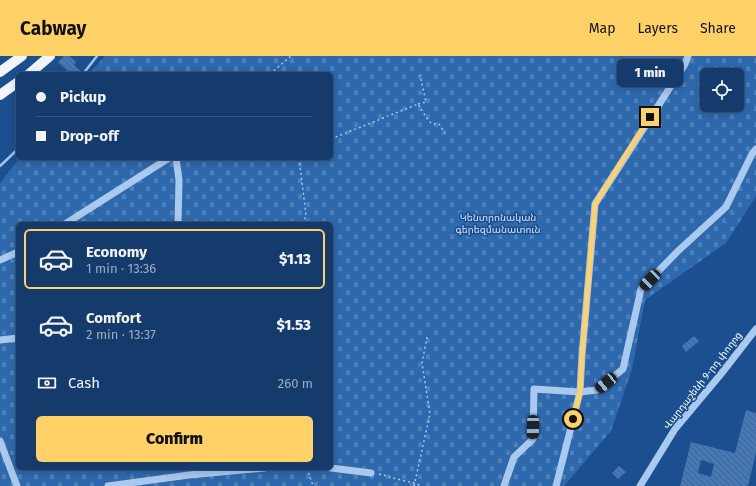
<!DOCTYPE html>
<meta charset="utf-8">
<style>
body{margin:0;font-family:"Fira Sans","Noto Sans Armenian",sans-serif;background:#214673;color:#f1f3f6;height:100vh;display:flex;flex-direction:column;font-size:15px;white-space:nowrap}
*{box-sizing:border-box;margin:0}
p{font-size:13px;color:#9dadc1}
.icon{flex:none;width:22px;height:22px;fill:none;stroke:currentColor;stroke-width:2;stroke-linecap:round;stroke-linejoin:round}
.map{position:relative;flex:1;overflow:hidden}
.drawer{position:absolute;left:16px;top:166px;width:317px;height:248px;display:flex;flex-direction:column;background:#143b6b;border-radius:6px;box-shadow:0 2px 10px #0003,0 0 0 1px #33557e}
.drawer>*{flex:none}
.guide{position:absolute;left:16px;top:16px;width:317px;height:88px;border-radius:6px;box-shadow:0 2px 10px #0003,0 0 0 1px #33557e;display:grid;align-content:center;height:88px;padding:0 20px;background:#143b6b}
.tools{position:absolute;left:700px;top:12px;display:grid;gap:8px}
.tools a{display:grid;place-items:center;width:44px;height:44px;border-radius:6px;background:#143b6b;box-shadow:0 2px 10px #0003,0 0 0 1px #33557e;font-size:20px}
.end{position:absolute;width:18px;height:18px;margin:-9px;border:5px solid #ffd166;background:#111;box-shadow:0 0 0 2px #111}
.from{border-radius:50%}
.bubble{position:absolute;height:28px;border-radius:6px;background:#143b6b;box-shadow:0 2px 10px #0003,0 0 0 1px #33557e;font-size:13px;font-weight:800;line-height:28px;text-align:center}
.car{position:absolute;width:12px;height:24px;margin:-12px -6px;border-radius:5px;box-shadow:0 0 3px 1px #0007;background:linear-gradient(#222 24%,#8ab4d8 0 40%,#222 0 76%,#8ab4d8 0 86%,#222 0)}
.guide b{display:flex;align-items:center;gap:14px;height:38px;font-size:15px}
.guide b+b{border-top:1px solid #33557e}
.guide i{width:10px;height:10px;background:#f1f3f6}
ul{padding:7px 0 0;list-style:none}
li{display:flex;align-items:center;gap:12px;height:60px;margin:0 8px 6px;padding:0 12px;border:2px solid transparent;border-radius:6px}
li div{flex:1}
li b{display:block;font-size:15px}
li em{font-style:normal;font-weight:800}
li.active{border-color:#ffd166}
li>.icon{width:36px;height:36px;stroke-width:1.5}
.pay{display:flex;align-items:center;gap:10px;height:44px;padding:0 20px;font-size:15px}
.pay p{margin-inline-start:auto}
.primary-button{display:flex;gap:8px;margin-top:auto;padding:8px 20px}
.primary-button a{flex:1;height:46px;border-radius:6px;background:#ffd166;color:#111;font-size:16px;font-weight:800;line-height:46px;text-align:center}
header{display:flex;align-items:center;gap:24px;box-sizing:border-box;height:56px;padding:0 20px;background:#ffd166;color:#111}
header strong{font-size:19px}
nav{display:flex;gap:22px;margin-inline-start:auto;font-size:14px}
.map>svg:first-child{display:block}
.cemetery{fill:url(#cemetery-stones);fill-rule:evenodd}
.lines{fill:none;stroke-linecap:round;stroke-linejoin:round}
.stream{stroke:#9cc4f0;stroke-width:2.5}
.building{fill:url(#building-back-hatch);fill-rule:evenodd}
.path{stroke:#a9c9ee;stroke-width:1.5;stroke-dasharray:2 3;stroke-linecap:butt}
.minor{stroke:#a9c9ee;stroke-width:7}
.major{stroke:#f0f6ff;stroke-width:10}
.route{stroke:#ffd166;stroke-width:5}
.labels{text-anchor:middle;stroke-width:3;stroke-linejoin:round;paint-order:stroke}
.park-label{font-size:10px;fill:#cfe3fa;stroke:#1b4f8f}
.street-label{font-size:10px;fill:#fff;stroke:#1b4f8f}
</style>
<header>
<strong>Cabway</strong>
<nav><a>Map</a><a>Layers</a><a>Share</a></nav>
</header>
<div class="map">
<svg width="756" height="430" viewBox="0 0 756 430">
<defs>
<pattern id="cemetery-stones" width="16" height="16" patternUnits="userSpaceOnUse"><rect width="16" height="16" fill="#2e69ad"/><path d="M2 7V4a2 2 0 0 1 4 0v3zM10 15v-3a2 2 0 0 1 4 0v3z" fill="#4d80b9"/></pattern>
<pattern id="building-back-hatch" width="6" height="6" patternUnits="userSpaceOnUse"><rect width="6" height="6" fill="#4478b7"/><path d="M-1 5l2 2M0 0l6 6M5-1l2 2" fill="none" stroke="#486282"/></pattern>
</defs>
<rect width="100%" height="100%" fill="#1b4f8f"/>
<path class="cemetery" d="M105,0H756V140L726,187L645,244L632,313L611,375L564,430H0V127L20,102H331V18H89ZM707,19H737V49H707ZM18,168H331V412H18Z"/>
<g class="lines">
<g class="stream">
<path d="M83,18L97,0"/>
<path d="M0,110L18,93"/>
</g>
</g>
<g class="building">
<path d="M64,0H69L76,6L74,9L84,18H71L58,6Z"/>
<path d="M694,280L699,285L686,296L682,290Z"/>
<path d="M746,354L756,357V396L748,430H680L691,386L735,397ZM701,404L714,408L711,421L698,417Z"/>
<path d="M619,410L626,416L618,423L612,417Z"/>
</g>
<g class="lines">
<g class="path">
<path d="M270,18L291,0"/>
<path d="M418,48L426,46L420,19"/>
<path d="M331,83L418,48L428,64L432,68H439L445,77"/>
<path d="M299,102L306,159L303,168"/>
<path d="M307,412L313,430"/>
<path d="M379,418C387,420 393,422 401,424C408,426 414,426 421,430"/>
<path d="M414,430L430,358L422,307L427,281"/>
</g>
<g class="minor">
<path d="M176,102L179,124L178,168"/>
<path d="M65,168L169,102"/>
<path d="M0,204L18,196"/>
<path d="M0,284L18,282"/>
<path d="M0,385L17,430"/>
<path d="M331,412L371,417"/>
<path d="M108,430L189,419L264,412"/>
<path d="M504,430L514,401L533,383L534,333L580,336L597,334L623,313L641,233L678,195L726,151L752,98L756,93"/>
<path d="M556,430L580,336L582,299L595,148L685,8L688,0"/>
<path d="M640,430L675,373L721,318L756,273"/>
</g>
<g class="major">
<path d="M0,16L22,0"/>
<path d="M29,18L50,0"/>
<path d="M0,39L18,26"/>
</g>
</g>
<g class="lines">
<path class="route" d="M573,363L580,336L582,299L595,148L650,61"/>
</g>
<g class="labels">
<g class="park-label">
<text x="498" y="165">Կենտրոնական<tspan x="498" dy="12">գերեզմանատուն</tspan></text>
</g>
<g class="street-label">
<text transform="translate(702 324) rotate(-52)" y="4">Վարդաշենի 9-րդ փողոց</text>
</g>
</g>
</svg>
<div class="tools">
<a><svg class="icon" aria-label="locate" viewBox="0 0 24 24"><circle cx="12" cy="12" r="6"/><path d="M12 2v4M12 18v4M2 12h4M18 12h4"/></svg></a>
</div>
<i class="end from" style="left:573px;top:363px"></i>
<i class="end" style="left:650px;top:61px"></i>
<div class="bubble" style="left:617px;top:3px;width:66px">1 min</div>
<i class="car" style="left:650px;top:224px;rotate:224deg"></i>
<i class="car" style="left:606px;top:327px;rotate:231deg"></i>
<i class="car" style="left:533px;top:371px;rotate:181deg"></i>
<div class="guide">
<b><i class="from"></i>Pickup</b>
<b><i></i>Drop-off</b>
</div>
<section class="drawer">
<ul>
<li class="active"><svg class="icon" aria-label="car" viewBox="0 0 24 24"><path d="M5 17H2v-5l4-1 3-4h7l3 4 3 1v5h-3M9 17h6M6 11h13"/><circle cx="7" cy="17" r="2"/><circle cx="17" cy="17" r="2"/></svg><div><b>Economy</b><p>1 min · 13:36</p></div><em>$1.13</em></li>
<li><svg class="icon" aria-label="car" viewBox="0 0 24 24"><path d="M5 17H2v-5l4-1 3-4h7l3 4 3 1v5h-3M9 17h6M6 11h13"/><circle cx="7" cy="17" r="2"/><circle cx="17" cy="17" r="2"/></svg><div><b>Comfort</b><p>2 min · 13:37</p></div><em>$1.53</em></li>
</ul>
<div class="pay"><svg class="icon" aria-label="cash" viewBox="0 0 24 24"><path d="M3 7h18v10H3z"/><circle cx="12" cy="12" r="2"/></svg>Cash<p>260 m</p></div>
<div class="primary-button"><a>Confirm</a></div>
</section>
</div>
